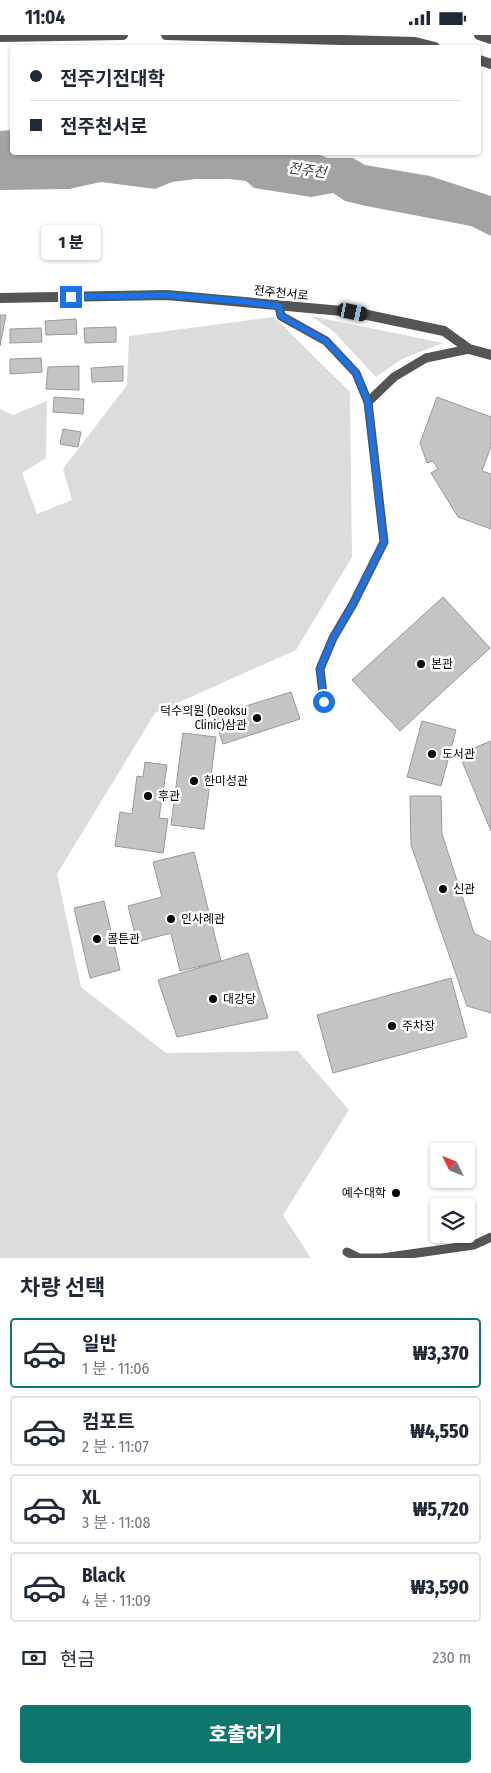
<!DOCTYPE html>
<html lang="ko">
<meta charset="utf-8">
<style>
body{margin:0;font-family:"Fira Sans Condensed","Noto Sans KR",sans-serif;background:#f2f2f3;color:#1f2937;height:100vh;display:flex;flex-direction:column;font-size:19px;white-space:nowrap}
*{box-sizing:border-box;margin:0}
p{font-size:16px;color:#747a83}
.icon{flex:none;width:28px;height:28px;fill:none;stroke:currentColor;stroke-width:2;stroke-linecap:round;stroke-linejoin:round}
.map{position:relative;height:1223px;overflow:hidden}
.panel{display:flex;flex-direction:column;background:#fff;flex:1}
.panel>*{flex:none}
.banner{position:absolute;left:10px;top:10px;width:471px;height:110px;border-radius:5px;box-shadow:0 1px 4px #0004;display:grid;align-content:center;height:110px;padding:0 20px;background:#fff}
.needle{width:32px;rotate:313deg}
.fabs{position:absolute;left:430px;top:1108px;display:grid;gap:10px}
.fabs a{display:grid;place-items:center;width:45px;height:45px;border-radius:5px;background:#fff;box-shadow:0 1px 4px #0004;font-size:25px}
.end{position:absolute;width:22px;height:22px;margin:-11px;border:6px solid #1a73e8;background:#fff;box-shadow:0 0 0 2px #fff}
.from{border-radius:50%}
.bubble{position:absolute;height:35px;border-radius:5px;background:#fff;box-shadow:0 1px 4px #0004;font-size:16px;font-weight:800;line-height:35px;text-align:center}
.car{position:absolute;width:15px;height:30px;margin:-15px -8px;border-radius:6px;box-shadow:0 0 4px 1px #0007;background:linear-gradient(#222 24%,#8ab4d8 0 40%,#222 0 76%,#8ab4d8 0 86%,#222 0)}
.banner b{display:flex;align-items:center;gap:18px;height:48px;font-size:19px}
.banner b+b{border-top:1px solid #e0e1e3}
.banner i{width:12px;height:12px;background:#1f2937}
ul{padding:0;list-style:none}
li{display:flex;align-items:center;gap:15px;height:70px;margin:0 10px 8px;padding:0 10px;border:2px solid #e0e1e3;border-radius:5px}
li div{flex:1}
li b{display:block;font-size:19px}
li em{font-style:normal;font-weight:800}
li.selected{border-color:#0f766e}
li>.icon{width:45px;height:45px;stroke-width:1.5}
h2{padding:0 20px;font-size:22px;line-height:60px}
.pay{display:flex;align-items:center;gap:12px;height:55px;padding:0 20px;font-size:19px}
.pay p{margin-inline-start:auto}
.action{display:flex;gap:10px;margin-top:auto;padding:10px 20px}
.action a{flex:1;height:58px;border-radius:5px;background:#0f766e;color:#fff;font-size:20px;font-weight:800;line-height:58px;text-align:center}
.status{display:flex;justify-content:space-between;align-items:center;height:35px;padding:0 25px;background:#fff;direction:ltr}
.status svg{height:14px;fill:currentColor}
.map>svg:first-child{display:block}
.green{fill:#dcdcdc}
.water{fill:#a3a3a3}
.building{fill:#c4c4c4;stroke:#999}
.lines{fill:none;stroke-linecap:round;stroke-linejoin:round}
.service{stroke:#555;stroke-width:9}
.minor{stroke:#555;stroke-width:10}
.tertiary{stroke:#555;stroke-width:10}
.route{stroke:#1a73e8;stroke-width:6}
.poi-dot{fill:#000;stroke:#fff;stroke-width:2}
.labels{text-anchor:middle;stroke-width:5;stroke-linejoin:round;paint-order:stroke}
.street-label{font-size:12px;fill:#000;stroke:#fff}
.poi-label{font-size:12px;fill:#000;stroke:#fff;text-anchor:start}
.water-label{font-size:14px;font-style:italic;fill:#444;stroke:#fff}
</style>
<div class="status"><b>11:04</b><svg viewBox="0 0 49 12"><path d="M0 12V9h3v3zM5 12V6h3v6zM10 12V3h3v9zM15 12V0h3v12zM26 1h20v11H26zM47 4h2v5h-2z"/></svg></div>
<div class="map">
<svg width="491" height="1223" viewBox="0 0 491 1223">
<rect width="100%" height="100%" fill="#fff"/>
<g class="green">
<path d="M311,281L443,308L402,324L376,342L333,296Z"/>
<path d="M274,282L350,357L352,522L296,615L155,678L57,839L81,952L166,1018L298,1016L349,1075L283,1180L311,1223H0V374L13,380L47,366L46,423L22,438L37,479L72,465L63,434L127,350L129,301Z"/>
</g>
<path class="water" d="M12,95V118H315L328,123H353L365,130L430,141L491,161V201L471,191L366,171L345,166L333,158L311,162L254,153L246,146L228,144H196L172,147L155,154L101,147L69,154L0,155V96Z"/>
<g class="building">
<path d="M0,280H6L0,311Z"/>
<path d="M76,284L77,299L46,300L45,286Z"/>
<path d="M116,292V307L85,308L84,293Z"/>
<path d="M41,293L42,307L10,308V294Z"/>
<path d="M41,323L42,337L10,339V324Z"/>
<path d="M79,331V355L46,354L48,332Z"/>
<path d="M123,331V346L92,347L91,333Z"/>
<path d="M54,362L84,364L83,379L53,377Z"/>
<path d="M437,362L491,382V411L482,436L491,439V494L458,482L431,438L438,434L433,426L427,428L420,408Z"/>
<path d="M63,394L81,397L78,412L60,409Z"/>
<path d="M443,562L490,613L400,696L352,645Z"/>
<path d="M291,657L300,684L223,709L214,681Z"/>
<path d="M422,686L456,695L441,751L407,742Z"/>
<path d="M183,698L216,702L204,794L171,790Z"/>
<path d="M491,706V796L459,719Z"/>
<path d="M145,727L167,730L159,783L168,784L163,818L115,811L120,777L132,779L137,741L143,742Z"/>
<path d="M410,761H441L442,799L474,898L491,907V978L467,971L411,810Z"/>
<path d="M194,817L221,926L180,936L171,898L137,907L128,871L162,862L153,827Z"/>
<path d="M104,866L120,935L90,943L74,873Z"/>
<path d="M248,918L268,983L177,1002L158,945Z"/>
<path d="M451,943L467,1002L333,1038L317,980Z"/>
</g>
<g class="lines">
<g class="service">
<path d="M279,271L281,281L326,306L356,338L368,367"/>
<path d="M324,667L320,634L333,603L353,569L384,507L368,367L394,342L426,323L469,314"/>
<path d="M347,1217L359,1223"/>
<path d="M360,1223H382L474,1210L491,1202"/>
</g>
<path class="minor" d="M0,263L167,260L353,277L444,296L469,314L491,320"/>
<g class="tertiary">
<path d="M166,0L415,7L435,12"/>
<path d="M479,0L491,4"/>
<path d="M0,2L123,0"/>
<path d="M479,25L491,29"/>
</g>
</g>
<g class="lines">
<path class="route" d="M71,262L167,260L239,266L279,271L281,281L326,306L356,338L368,367L382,492L384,507L353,569L333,603L320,634L324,667"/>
</g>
<g class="poi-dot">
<circle cx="421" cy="629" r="5"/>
<circle cx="257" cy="683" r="5"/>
<circle cx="432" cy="719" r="5"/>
<circle cx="194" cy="746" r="5"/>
<circle cx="148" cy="761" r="5"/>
<circle cx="443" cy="854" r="5"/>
<circle cx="171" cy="884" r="5"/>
<circle cx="97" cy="904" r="5"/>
<circle cx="213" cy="964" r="5"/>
<circle cx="392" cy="991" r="5"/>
<circle cx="396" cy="1158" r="5"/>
</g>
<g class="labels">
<g class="street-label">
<text transform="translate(281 258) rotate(6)" y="4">전주천서로</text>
</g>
<g class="poi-label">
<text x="431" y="633">본관</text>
<text x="247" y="680" text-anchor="end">덕수의원 (Deoksu<tspan x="247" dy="14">Clinic)삼관</tspan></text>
<text x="442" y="723">도서관</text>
<text x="204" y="750">한미성관</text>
<text x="158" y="765">후관</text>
<text x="453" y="858">신관</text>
<text x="181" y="888">인사례관</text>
<text x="107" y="908">콜튼관</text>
<text x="223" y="968">대강당</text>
<text x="402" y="995">주차장</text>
<text x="386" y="1162" text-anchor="end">예수대학</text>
</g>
<g class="water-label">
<text transform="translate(307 135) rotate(8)" y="5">전주천</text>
</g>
</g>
</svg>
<div class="fabs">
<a><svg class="needle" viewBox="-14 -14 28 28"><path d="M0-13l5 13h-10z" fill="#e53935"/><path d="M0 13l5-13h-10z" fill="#747a83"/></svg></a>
<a><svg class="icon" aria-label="layers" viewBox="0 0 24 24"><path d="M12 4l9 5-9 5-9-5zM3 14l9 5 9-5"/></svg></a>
</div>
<i class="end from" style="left:324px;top:667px"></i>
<i class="end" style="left:71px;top:262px"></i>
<div class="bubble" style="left:41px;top:190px;width:60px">1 분</div>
<i class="car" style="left:353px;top:277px;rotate:102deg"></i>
<div class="banner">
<b><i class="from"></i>전주기전대학</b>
<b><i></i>전주천서로</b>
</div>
</div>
<section class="panel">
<h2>차량 선택</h2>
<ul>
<li class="selected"><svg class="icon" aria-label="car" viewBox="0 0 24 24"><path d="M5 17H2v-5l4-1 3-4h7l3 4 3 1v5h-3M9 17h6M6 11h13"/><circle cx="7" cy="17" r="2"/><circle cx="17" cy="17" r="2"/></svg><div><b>일반</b><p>1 분 · 11:06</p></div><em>₩3,370</em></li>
<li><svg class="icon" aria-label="car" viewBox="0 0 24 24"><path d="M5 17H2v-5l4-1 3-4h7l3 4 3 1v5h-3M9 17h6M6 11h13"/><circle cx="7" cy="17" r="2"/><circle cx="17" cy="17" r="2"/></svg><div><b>컴포트</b><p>2 분 · 11:07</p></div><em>₩4,550</em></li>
<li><svg class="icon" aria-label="car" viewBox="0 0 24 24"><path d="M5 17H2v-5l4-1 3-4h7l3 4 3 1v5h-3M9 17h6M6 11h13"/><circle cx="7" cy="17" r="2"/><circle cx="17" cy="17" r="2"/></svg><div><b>XL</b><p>3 분 · 11:08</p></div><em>₩5,720</em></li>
<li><svg class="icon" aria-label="car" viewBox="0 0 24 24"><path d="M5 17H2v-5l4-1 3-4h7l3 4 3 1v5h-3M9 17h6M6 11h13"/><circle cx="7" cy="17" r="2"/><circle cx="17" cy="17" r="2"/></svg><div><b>Black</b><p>4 분 · 11:09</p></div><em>₩3,590</em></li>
</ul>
<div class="pay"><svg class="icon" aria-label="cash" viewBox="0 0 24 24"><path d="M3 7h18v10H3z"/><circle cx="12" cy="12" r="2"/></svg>현금<p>230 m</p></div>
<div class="action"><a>호출하기</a></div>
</section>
